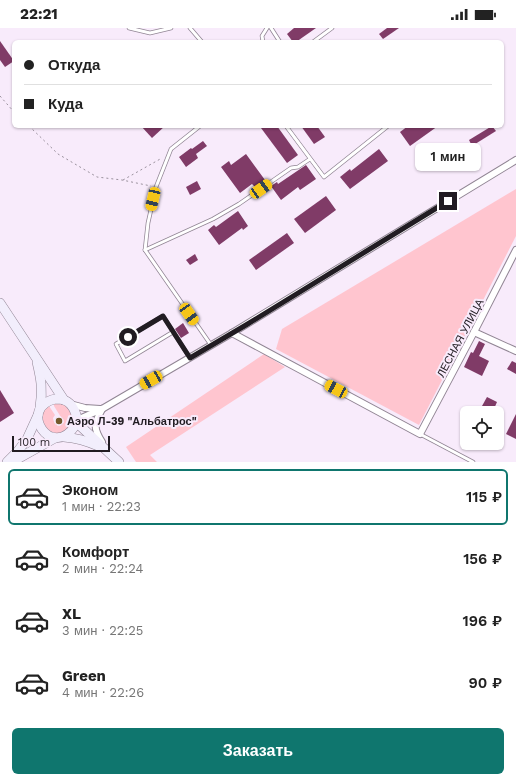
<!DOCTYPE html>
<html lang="ru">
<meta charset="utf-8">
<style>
body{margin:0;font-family:"Work Sans",sans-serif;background:#f2f2f2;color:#222;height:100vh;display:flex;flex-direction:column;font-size:15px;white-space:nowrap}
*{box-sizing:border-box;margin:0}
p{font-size:13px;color:#767676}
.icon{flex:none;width:22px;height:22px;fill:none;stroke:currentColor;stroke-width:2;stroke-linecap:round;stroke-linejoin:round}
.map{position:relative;height:434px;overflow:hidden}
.details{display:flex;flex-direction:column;background:#fff;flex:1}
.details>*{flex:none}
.banner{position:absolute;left:12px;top:12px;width:492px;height:88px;border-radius:6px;box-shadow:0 1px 3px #0004;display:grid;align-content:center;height:88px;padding:0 12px;background:#fff}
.fabs{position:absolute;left:460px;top:378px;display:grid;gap:8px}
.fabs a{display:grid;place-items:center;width:44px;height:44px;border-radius:6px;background:#fff;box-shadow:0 1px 3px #0004;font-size:20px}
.scale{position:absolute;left:12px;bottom:10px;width:98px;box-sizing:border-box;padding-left:4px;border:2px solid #211c22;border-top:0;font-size:11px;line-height:14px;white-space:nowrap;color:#211c22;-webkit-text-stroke:3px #f8ebfb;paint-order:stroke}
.end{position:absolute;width:18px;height:18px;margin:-9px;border:5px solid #211c22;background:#fff;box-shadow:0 0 0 2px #fff}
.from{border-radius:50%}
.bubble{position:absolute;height:28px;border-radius:6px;background:#fff;box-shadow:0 1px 3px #0004;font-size:13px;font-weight:600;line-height:28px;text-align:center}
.car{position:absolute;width:12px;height:24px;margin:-12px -6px;border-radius:5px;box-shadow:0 0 3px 1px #0007;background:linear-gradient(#f5c518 24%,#345 0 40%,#f5c518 0 76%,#345 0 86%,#f5c518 0)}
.banner b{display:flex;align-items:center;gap:14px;height:38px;font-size:15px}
.banner b+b{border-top:1px solid #e0e0e0}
.banner i{width:10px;height:10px;background:#222}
ul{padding:7px 0 0;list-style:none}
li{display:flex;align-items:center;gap:12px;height:56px;margin:0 8px 6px;padding:0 4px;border:2px solid transparent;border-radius:6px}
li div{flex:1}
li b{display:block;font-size:15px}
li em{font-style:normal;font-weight:600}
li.current{border-color:#0f766e}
li>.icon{width:36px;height:36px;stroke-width:1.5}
.primary-button{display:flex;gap:8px;margin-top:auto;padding:8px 12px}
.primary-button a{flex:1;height:46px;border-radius:6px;background:#0f766e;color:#fff;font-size:16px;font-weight:600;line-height:46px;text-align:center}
.status{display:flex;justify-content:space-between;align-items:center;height:28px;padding:0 20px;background:#fff;direction:ltr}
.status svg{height:11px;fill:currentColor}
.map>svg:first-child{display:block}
.green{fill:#ffc5cf}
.building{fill:#803b67}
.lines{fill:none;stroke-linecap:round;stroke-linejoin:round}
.service-casing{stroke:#918594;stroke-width:4.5}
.minor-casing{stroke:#918594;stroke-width:8}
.secondary-casing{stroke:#918594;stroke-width:10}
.path{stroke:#9a919d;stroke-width:1;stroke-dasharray:2 3;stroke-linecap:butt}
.service{stroke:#fff;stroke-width:3}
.minor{stroke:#fff;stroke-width:6}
.secondary{stroke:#f2eefc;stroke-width:9}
.route{stroke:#211c22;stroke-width:5}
.poi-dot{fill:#745a2c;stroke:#f8ebfb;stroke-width:1.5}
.labels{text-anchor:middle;stroke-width:4;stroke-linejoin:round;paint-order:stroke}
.street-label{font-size:11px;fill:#211c22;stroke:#f8ebfb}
.poi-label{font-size:11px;font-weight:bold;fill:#211c22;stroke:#f8ebfb;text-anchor:start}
</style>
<div class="status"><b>22:21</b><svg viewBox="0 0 49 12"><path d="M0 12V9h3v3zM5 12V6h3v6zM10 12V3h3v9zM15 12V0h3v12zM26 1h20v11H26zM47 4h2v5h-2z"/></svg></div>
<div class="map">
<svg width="516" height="434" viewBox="0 0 516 434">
<rect width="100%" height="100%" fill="#f8ebfb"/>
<g class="green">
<path d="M516,161V208L419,397L276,321L282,301Z"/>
<path d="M264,326L285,339L150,427L157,434H136L126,419Z"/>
<path d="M54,374H60L69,378L74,394L60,407L45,401L41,384L49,378L55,387L53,390C54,397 59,401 64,394L54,378Z"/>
</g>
<g class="building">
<path d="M294,0H316L296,14H293L287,6Z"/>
<path d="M387,0H399L383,11L379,6Z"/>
<path d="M0,13L14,33L5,39L0,32Z"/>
<path d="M141,98H165L152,110Z"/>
<path d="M264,98H277L298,127L287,135L261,100Z"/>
<path d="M301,98H317L325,109L314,116Z"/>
<path d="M408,98H438L410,118L400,104Z"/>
<path d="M492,98L496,103L472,118L469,112Z"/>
<path d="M203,113L207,118L196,126L198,130L186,139L179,129L191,120L192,121Z"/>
<path d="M379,121L388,133L350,161L340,149L350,141L351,143Z"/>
<path d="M246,126L265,152L255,159L252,156L240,165L221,139L229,133L231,137Z"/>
<path d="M306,137L316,151L300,162L298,159L281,172L271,158L277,154L278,156Z"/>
<path d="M197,153L201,161L190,167L186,159Z"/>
<path d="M326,168L336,182L305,205L294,191Z"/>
<path d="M238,183L248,198L243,202L242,200L219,217L208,202L214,197L216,199Z"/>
<path d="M287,205L294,215L256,242L249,232Z"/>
<path d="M195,226L198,232L190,237L186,232Z"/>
<path d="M183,295L189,305L181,310L175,301Z"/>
<path d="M479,313L485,316L479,328L489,333L482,348L464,339L471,324L473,325Z"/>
<path d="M512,333L516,335V346L507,341Z"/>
<path d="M0,362L14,385L0,394Z"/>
<path d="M487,369L497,374L493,383L482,378Z"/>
<path d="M516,386V411L506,406Z"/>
</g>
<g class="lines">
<g class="service-casing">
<g id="service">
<path d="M129,0L150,5L171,0"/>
<path d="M190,0L202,14"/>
<path d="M271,0L280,14"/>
<path d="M263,14L262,8L267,0"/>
<path d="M313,14L332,0"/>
<path d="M286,98L324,149L388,98"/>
<path d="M145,222L148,195L156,159L171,121L200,98"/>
<path d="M173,304L125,333L116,316L163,288L190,330"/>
<path d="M211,317L145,222L213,191L239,176L291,140L298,139L310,131"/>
<path d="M420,406L473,434"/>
</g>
</g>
<g class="minor-casing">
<g id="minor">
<path d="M474,304L516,323"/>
<path d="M232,305L420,406L474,304L516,222"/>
<path d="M70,376L85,380L100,381"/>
<path d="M102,381C94,396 93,400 102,414"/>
<path d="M77,392L102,381L232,305L516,132"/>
</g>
</g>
<g class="secondary-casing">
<g id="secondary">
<path d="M0,275L64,372"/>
<path d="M37,334C41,351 43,362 40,379"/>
<path d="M55,371C58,371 62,371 64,372C73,375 80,390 75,398C51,433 17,380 55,371Z"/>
<path d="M77,395L119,434"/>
<path d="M64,409C76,410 87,413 98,418"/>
<path d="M7,434L18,423L27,411L38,387"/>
<path d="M12,434L55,410"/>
</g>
</g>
<g class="path">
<path d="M0,68L14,84"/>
<path d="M29,98L58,126L97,149L122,152L151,158"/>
<path d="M123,152L162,130"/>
</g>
<use href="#service" class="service"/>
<use href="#minor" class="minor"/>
<use href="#secondary" class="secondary"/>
</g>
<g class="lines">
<path class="route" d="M128,309L163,288L190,330L246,297L448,173"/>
</g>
<circle class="poi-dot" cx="59" cy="393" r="4"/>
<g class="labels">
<g class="street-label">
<text transform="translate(460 310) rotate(-62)" y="4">ЛЕСНАЯ УЛИЦА</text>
</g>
<g class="poi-label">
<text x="67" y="397">Аэро Л-39 "Альбатрос"</text>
</g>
</g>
</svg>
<div class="fabs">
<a><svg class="icon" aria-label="locate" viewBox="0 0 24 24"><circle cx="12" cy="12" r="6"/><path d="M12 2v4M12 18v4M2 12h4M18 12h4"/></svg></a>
</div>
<div class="scale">100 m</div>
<i class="end from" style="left:128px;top:309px"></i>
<i class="end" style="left:448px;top:173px"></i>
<div class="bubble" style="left:415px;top:115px;width:66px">1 мин</div>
<i class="car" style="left:261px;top:161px;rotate:55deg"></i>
<i class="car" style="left:153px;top:171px;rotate:193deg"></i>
<i class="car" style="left:189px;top:286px;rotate:145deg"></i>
<i class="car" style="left:151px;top:352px;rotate:240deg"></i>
<i class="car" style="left:336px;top:361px;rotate:298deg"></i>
<div class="banner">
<b><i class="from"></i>Откуда</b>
<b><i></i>Куда</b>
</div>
</div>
<section class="details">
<ul>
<li class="current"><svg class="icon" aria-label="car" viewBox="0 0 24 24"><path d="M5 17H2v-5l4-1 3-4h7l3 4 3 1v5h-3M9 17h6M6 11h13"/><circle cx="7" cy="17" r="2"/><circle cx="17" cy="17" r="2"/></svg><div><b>Эконом</b><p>1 мин · 22:23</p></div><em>115 ₽</em></li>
<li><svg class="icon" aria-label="car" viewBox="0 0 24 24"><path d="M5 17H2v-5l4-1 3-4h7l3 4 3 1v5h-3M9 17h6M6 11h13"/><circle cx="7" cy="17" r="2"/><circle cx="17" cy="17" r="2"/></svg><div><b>Комфорт</b><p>2 мин · 22:24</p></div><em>156 ₽</em></li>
<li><svg class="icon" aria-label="car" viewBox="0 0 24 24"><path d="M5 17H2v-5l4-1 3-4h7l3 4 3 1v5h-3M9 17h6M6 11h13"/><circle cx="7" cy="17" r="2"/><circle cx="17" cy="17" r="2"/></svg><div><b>XL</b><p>3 мин · 22:25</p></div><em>196 ₽</em></li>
<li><svg class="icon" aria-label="car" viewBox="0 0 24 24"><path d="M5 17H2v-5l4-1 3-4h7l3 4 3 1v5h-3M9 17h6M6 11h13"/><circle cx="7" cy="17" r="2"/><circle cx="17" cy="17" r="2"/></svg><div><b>Green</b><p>4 мин · 22:26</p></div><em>90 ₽</em></li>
</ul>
<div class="primary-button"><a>Заказать</a></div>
</section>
